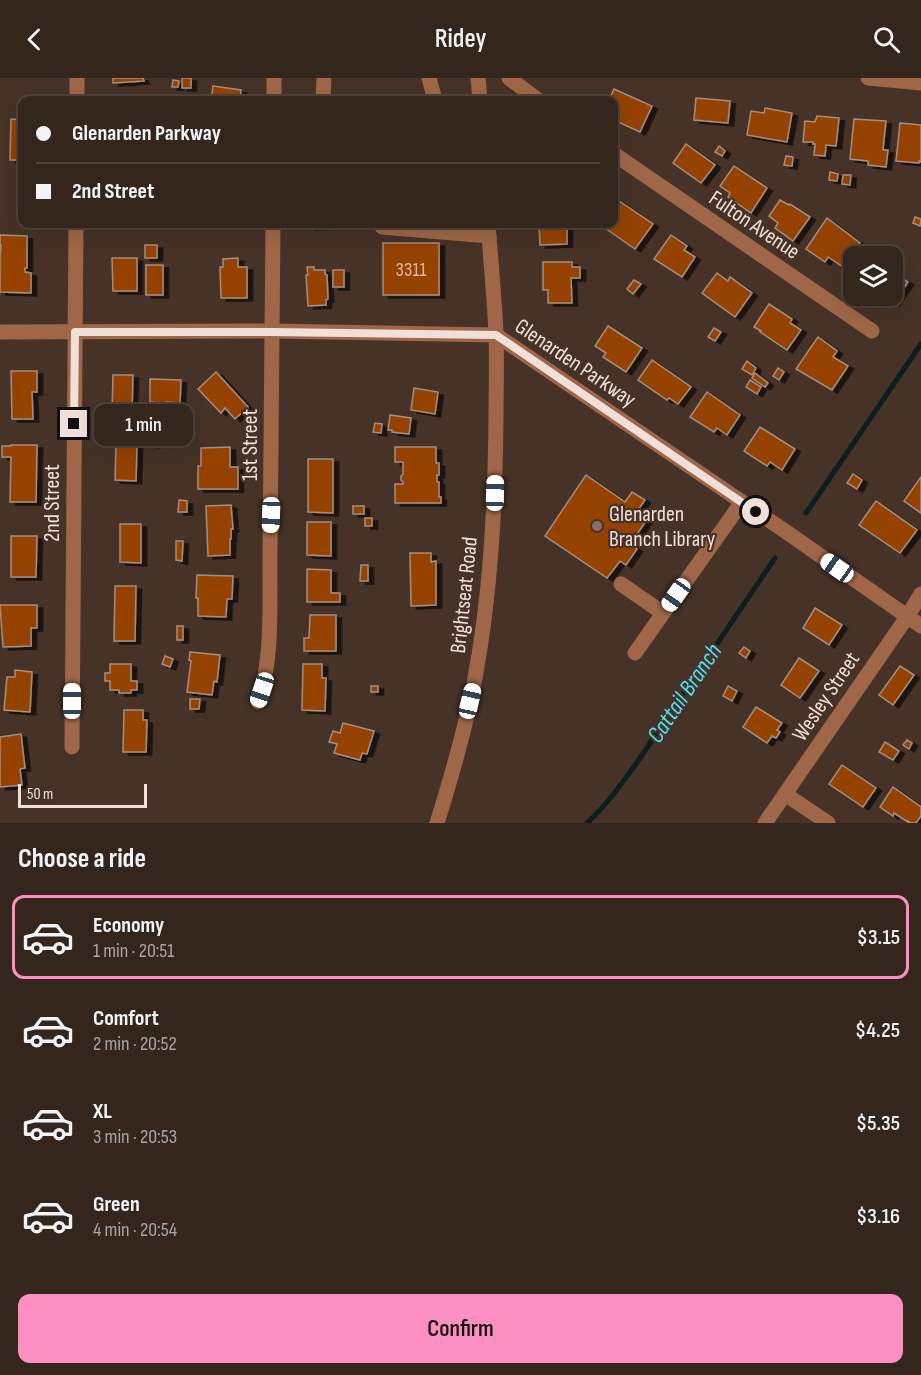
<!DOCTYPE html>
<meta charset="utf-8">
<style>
body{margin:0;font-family:"Sofia Sans Condensed",sans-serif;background:#3c2e26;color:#f1f3f6;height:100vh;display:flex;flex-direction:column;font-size:22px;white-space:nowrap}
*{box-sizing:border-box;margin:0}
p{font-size:20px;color:#a9a5a4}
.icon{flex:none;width:33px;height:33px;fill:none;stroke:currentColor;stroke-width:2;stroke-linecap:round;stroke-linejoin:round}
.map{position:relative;height:745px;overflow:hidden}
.details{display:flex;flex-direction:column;background:#34261d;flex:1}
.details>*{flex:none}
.top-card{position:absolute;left:18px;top:18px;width:600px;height:132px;border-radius:12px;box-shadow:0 6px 24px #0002,0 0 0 2px #4e433b;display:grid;align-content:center;height:132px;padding:0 18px;background:#34261d}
.buttons{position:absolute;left:843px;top:168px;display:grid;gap:12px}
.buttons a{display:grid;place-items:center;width:60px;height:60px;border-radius:12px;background:#34261d;box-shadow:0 6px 24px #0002,0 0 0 2px #4e433b;font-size:30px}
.scale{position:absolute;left:18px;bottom:15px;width:129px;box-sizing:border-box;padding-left:6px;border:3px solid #efe1da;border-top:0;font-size:16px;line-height:21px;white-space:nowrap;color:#efe1da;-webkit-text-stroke:4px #463227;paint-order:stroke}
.end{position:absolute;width:27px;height:27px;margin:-14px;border:8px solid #efe1da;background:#111;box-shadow:0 0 0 3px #111}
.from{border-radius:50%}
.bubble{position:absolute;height:42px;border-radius:12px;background:#34261d;box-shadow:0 6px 24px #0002,0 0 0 2px #4e433b;font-size:20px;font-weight:600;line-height:42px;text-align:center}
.car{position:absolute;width:18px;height:36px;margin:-18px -9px;border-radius:8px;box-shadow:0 0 4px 2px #0007;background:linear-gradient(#fff 24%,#345 0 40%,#fff 0 76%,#345 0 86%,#fff 0)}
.top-card b{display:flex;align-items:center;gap:21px;height:57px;font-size:22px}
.top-card b+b{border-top:2px solid #4e433b}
.top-card i{width:15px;height:15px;background:#f1f3f6}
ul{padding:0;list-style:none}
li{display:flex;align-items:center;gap:18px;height:84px;margin:0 12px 9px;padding:0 6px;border:3px solid transparent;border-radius:12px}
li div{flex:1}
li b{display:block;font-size:22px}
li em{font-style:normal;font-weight:600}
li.active{border-color:#fc8fc1}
li>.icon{width:54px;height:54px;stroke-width:1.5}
h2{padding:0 18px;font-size:27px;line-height:72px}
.cta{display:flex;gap:12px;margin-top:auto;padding:12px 18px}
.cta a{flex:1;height:69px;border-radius:12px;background:#fc8fc1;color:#111;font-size:24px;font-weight:600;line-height:69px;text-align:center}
header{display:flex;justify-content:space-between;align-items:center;height:78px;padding:0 18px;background:#34261d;font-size:27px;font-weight:600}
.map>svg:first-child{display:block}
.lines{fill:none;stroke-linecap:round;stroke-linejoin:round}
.stream{stroke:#0b1f21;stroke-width:5}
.building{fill:#954300;stroke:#a58d80;stroke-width:1.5;filter:url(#shadow)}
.minor{stroke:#9f6747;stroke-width:15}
.route{stroke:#efe1da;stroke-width:8}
.education-dot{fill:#8d6e63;stroke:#463227;stroke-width:2}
.labels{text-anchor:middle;stroke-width:4.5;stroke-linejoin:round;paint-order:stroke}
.number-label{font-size:20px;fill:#d8baa4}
.street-label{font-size:22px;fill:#efe1da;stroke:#463227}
.poi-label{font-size:22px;fill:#efe1da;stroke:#463227;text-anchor:start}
.water-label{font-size:24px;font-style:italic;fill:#4ce4f8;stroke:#463227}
</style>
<header><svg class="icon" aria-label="back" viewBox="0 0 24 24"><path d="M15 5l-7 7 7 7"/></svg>Ridey<svg class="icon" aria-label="search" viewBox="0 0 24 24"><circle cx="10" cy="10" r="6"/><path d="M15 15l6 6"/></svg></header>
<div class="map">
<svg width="921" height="745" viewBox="0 0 921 745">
<defs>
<filter id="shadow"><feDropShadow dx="5.5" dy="3" stdDeviation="0" flood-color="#0009"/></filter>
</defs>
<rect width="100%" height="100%" fill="#463227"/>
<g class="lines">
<g class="stream">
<path d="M806,435L921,266"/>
<path d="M587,745C607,727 622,705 638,683L775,480"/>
</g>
</g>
<g class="building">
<path d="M113,0H143L144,3L113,5Z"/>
<rect x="182" y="0" width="9" height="10"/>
<path d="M173,2L179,3L178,9H172Z"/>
<path d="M213,8L241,12L240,22H211Z"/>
<path d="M614,11L652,28L640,54L616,43L617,39L614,37V22H609Z"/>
<path d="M696,20L730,23L728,45L694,42Z"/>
<path d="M765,30L792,35L787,64L747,57L751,33L764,35Z"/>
<path d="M817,38L839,40L836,68L826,67L825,78L814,77L815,66H813V64H803L805,43L815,44Z"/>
<path d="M11,41L22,42V82H10Z"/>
<path d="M854,41L886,43L883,72H888L886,89L868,87V83L850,81Z"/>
<path d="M900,45L921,47V84L919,83V85L896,83Z"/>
<path d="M686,66L715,87L701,105L673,85Z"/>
<path d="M719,68L725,73L722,78L715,74Z"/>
<path d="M786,78L793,79L792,88L784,87Z"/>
<path d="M734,88L767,110L751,135L728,119L730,115L720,108Z"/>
<path d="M830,94L838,96L837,103L829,102Z"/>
<path d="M843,97H851L850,107L842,106Z"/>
<path d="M780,122L789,127L790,126L810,139L793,163L775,150L778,145L769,138Z"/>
<path d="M619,123L653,146L635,171L602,148L604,146H614V132Z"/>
<path d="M915,139L921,141L920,148L913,145Z"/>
<path d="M827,140L860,165L843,189L828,179L825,184L806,171Z"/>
<path d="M309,146H339V148L309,149Z"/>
<path d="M539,146H567V166L540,167Z"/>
<path d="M0,157L27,158V190H25V194L31,195V215L0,214V180L1,167H0Z"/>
<path d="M671,157L687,168L684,172L695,179L682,199L654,181Z"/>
<rect x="383" y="165" width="56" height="52"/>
<rect x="145" y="167" width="12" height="13"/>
<path d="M112,180H137V213H113Z"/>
<path d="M238,180V189H247V220H221L220,189H223V181Z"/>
<path d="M543,184H572V189H580V200H571L572,225H548V212H543Z"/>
<rect x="146" y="187" width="17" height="30"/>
<path d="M307,189H314V192H325V196L327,197L328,221L326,222V227L308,228L306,197H308Z"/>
<rect x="333" y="192" width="11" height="17"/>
<path d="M892,194L908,204L894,225L883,218H892Z"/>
<path d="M717,195L728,203L730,199L752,215L735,239L702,215Z"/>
<path d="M634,202L641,206L633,216L627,211Z"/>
<path d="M769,226L792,241L790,245L801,252L787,272L760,254L761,253L754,249Z"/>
<path d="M608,248L642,270L626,294L603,279L606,275L595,268Z"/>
<path d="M714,250L721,254L715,263L708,259Z"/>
<path d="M818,259L837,273L833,279L848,288L832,312L796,291Z"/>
<path d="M652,282L691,309L678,326L669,320L667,322L638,302Z"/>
<path d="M747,283L756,290L752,297L742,291Z"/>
<path d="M778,290L784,294L779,302L773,298Z"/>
<path d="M11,293H37V314H32L33,341H12Z"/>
<path d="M216,294L248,329L235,341L225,330L221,335L198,311Z"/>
<path d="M755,295L768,305L765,309L752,300Z"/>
<path d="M113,297H133L132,333L112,332Z"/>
<path d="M150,301L181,302L180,325L167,324V330H157V325L150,324Z"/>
<path d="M750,302L761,309L757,316L746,309Z"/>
<path d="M414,310L438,314L435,336L411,332Z"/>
<path d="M707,314L740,337L727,357L717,350L714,354L690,339Z"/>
<rect x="111" y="335" width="21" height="21"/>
<path d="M390,337L411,340L409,356L392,354V352H388Z"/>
<path d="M375,345L382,346L381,355L373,354Z"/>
<path d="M760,349L795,371L782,392L770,384L767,388L744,373Z"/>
<path d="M171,351L179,352V359L170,358Z"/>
<path d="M151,361H159V366L152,367Z"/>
<path d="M116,366H137L136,403L115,402Z"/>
<path d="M11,367H37L36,424H10L11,379H2V368H11Z"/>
<path d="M230,369V389H238V411H198V388H201V370Z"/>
<path d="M395,369H436V385H439V397H437V404H439V419H441V425H395V406H403V404L401,402V398L403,396V384H395Z"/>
<path d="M308,381H333V435L308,434Z"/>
<path d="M853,396L862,402L857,411L847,405Z"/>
<path d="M586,397L625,424L632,414L645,422L638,432L649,439L630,466L637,471L626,487L620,483L607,500L545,458Z"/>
<path d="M921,399V435L904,423Z"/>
<path d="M179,422L187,423V434H178Z"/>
<path d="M876,423L917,452L900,475L859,447Z"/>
<path d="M231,427L233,451H231V461H230V477L208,478L206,428Z"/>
<rect x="353" y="428" width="11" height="8"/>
<rect x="365" y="440" width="7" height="8"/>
<path d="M307,444H331V478L307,477Z"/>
<path d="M120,446H141V485L120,484Z"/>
<path d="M11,458H37L36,499H11Z"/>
<path d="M176,463H183L182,483L176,482Z"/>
<path d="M410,475H431V484L436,483V527L411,528Z"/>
<path d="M361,487H368V503H360Z"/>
<path d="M307,491L331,492V515H340V524H307Z"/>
<path d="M197,497L233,498L232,521H227L226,539L198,538V520H196Z"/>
<path d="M115,508H136L135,563H114Z"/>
<path d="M0,527H37V550H31V568L3,569Z"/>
<path d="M815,530L842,547L829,567L803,550Z"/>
<path d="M310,537H336V573H304V560H309Z"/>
<rect x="177" y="548" width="6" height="14"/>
<path d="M744,569L750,573L746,580L739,575Z"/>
<path d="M190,574L220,577L217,604L214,603L212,617L187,614L191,583L189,582Z"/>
<path d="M165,578L173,581L170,589L162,586Z"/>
<path d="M799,580L819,593L800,620L781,607Z"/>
<path d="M110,586H131V603H137V612H131V615H119V612H110V603H105V595H110Z"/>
<path d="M303,586H322V600H326L325,633L302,632Z"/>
<path d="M900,588L914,597L893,627L879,617Z"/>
<path d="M15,592L32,594L30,634L4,632L7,599H15Z"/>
<rect x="371" y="608" width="7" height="6"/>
<path d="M728,608L737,613L732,623L723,618Z"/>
<path d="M190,621H200L199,631H190Z"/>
<path d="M756,629L782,645L777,652L780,654L776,660L772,658L767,665L743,649Z"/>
<path d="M124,632H143V642H147L146,674H123Z"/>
<path d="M343,645L374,653L367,676L362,675L360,682L334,675L337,666L329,664L333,653L340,655Z"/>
<path d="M21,656L25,690L20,691L22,707L0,709V659Z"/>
<path d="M907,662L912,665L909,671L903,667Z"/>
<path d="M885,664L899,673L893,682L879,674Z"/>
<path d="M842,687L876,710L863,729L829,706Z"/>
<path d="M893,709L921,729V738L916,745H911L908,743V744L894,735L893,738L880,729Z"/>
</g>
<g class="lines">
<g class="minor">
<path d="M77,0V22"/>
<path d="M429,0L435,22"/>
<path d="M478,0L480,22"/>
<path d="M509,0L538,22"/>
<path d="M868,0L921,5"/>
<path d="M274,22V0"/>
<path d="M323,22L324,0"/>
<path d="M614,76L872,253"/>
<path d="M382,149L489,158"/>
<path d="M0,254L272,253L496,257L785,453L921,548"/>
<path d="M621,506L663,535"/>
<path d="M635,575L742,424"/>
<path d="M258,624C274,578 269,523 270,475C272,365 272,255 273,146"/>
<path d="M72,669L76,146"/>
<path d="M785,716L828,745"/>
<path d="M437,745C452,697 466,649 475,600C491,514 495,428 496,341C496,312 497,283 496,255C494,218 491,182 488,146"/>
<path d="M765,745L907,539L921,516"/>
</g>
</g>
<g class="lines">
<path class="route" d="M74,346L75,254H272L496,257L756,434"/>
</g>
<circle class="education-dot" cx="597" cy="448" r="6"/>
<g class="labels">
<g class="number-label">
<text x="411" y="198">3311</text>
</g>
<g class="street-label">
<text transform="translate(755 146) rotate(34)" y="8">Fulton Avenue</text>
<text transform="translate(576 284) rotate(34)" y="8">Glenarden Parkway</text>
<text transform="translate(249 367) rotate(-90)" y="8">1st Street</text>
<text transform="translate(51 425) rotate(-90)" y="8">2nd Street</text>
<text transform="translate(463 517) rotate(-84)" y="8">Brightseat Road</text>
<text transform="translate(825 618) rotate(-56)" y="8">Wesley Street</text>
</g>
<g class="poi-label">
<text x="609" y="443">Glenarden<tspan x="609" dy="25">Branch Library</tspan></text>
</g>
<g class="water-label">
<text transform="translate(684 615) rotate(-56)" y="8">Cattail Branch</text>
</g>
</g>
</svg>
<div class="buttons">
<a><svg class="icon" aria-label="layers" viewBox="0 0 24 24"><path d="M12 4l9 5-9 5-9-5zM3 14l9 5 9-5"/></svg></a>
</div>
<div class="scale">50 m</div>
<i class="end from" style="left:756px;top:434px"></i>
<i class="end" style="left:74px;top:346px"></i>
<div class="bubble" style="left:94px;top:326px;width:99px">1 min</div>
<i class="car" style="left:495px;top:415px;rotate:1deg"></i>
<i class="car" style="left:271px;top:437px;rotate:182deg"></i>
<i class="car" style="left:837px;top:490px;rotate:305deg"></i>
<i class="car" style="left:676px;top:517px;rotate:215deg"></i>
<i class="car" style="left:262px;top:612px;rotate:198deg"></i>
<i class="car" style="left:72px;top:623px;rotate:0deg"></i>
<i class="car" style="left:470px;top:623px;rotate:13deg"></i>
<div class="top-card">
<b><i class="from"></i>Glenarden Parkway</b>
<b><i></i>2nd Street</b>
</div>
</div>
<section class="details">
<h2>Choose a ride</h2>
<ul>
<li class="active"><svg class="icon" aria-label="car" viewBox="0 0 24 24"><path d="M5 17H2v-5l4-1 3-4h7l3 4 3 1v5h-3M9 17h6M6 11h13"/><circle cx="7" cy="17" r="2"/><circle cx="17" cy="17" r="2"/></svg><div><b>Economy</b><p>1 min · 20:51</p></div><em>$3.15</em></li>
<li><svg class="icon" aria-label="car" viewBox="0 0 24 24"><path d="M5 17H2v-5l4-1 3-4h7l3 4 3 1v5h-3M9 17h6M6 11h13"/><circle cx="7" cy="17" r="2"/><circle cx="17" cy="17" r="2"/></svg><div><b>Comfort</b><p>2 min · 20:52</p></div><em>$4.25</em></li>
<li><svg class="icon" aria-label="car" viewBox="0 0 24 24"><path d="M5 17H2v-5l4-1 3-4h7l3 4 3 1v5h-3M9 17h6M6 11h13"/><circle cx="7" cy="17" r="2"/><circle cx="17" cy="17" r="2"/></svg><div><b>XL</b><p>3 min · 20:53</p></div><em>$5.35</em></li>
<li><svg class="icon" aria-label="car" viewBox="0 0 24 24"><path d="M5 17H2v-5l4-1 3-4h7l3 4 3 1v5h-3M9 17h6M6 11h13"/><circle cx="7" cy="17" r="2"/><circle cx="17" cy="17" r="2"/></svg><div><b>Green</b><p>4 min · 20:54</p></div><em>$3.16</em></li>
</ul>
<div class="cta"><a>Confirm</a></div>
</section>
